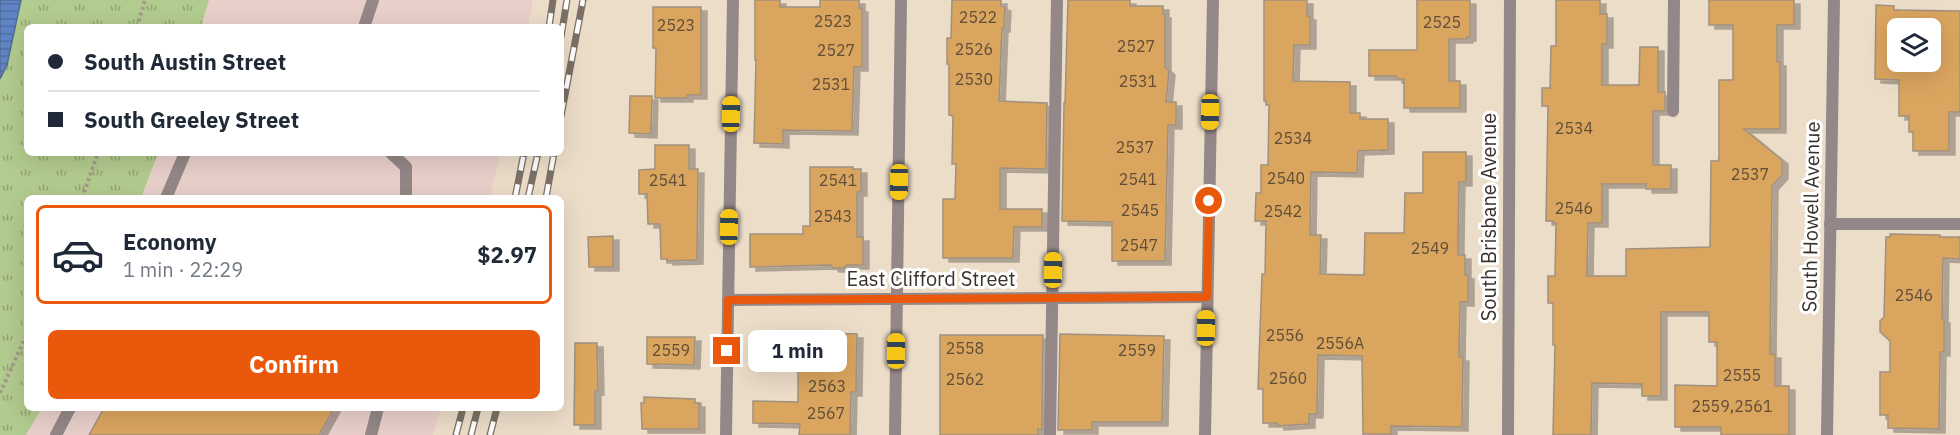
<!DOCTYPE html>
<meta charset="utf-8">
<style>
body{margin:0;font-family:"IBM Plex Sans",sans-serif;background:#f6f6f7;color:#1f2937;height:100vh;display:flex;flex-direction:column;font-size:22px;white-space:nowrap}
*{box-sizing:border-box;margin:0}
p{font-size:20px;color:#747a83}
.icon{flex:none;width:33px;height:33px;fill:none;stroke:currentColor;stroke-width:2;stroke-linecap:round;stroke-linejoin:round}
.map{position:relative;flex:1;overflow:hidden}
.details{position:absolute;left:24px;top:195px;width:540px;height:216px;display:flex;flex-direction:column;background:#fff;border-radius:9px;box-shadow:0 6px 24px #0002}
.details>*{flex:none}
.hud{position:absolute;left:24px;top:24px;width:540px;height:132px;border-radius:9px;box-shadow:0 6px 24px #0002;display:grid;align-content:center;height:132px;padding:0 24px;background:#fff}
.buttons{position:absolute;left:1887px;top:18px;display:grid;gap:12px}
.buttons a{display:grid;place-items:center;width:54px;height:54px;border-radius:9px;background:#fff;box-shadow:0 6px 24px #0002;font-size:30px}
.end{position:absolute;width:27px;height:27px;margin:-14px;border:8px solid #ea580c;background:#fff;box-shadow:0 0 0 3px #fff}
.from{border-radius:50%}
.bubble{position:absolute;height:42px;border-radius:9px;background:#fff;box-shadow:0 6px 24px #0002;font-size:20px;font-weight:700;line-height:42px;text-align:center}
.car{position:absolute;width:18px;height:36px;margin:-18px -9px;border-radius:8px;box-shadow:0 0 4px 2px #0007;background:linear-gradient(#f5c518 24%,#345 0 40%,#f5c518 0 76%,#345 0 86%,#f5c518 0)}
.hud b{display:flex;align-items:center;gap:21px;height:57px;font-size:22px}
.hud b+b{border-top:2px solid #e0e1e3}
.hud i{width:15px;height:15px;background:#1f2937}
ul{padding:10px 0 0;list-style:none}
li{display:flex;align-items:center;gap:18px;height:99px;margin:0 12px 9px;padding:0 12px;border:3px solid transparent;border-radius:9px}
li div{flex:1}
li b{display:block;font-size:22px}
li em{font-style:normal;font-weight:700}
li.current{border-color:#ea580c}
li>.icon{width:54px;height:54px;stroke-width:1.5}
.action{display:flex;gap:12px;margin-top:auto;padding:12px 24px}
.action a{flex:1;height:69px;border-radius:9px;background:#ea580c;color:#fff;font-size:24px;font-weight:700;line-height:69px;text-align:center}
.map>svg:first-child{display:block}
.industrial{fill:#e9cfca}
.grass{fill:url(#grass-tufts)}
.water{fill:url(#water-rules);stroke:#536c97;stroke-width:1.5}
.building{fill:#daa55e;stroke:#a0917f;stroke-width:1.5;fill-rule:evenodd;filter:url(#shadow)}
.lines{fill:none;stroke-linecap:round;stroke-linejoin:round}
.path{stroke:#a4998a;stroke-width:4;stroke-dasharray:3 3;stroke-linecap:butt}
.service{stroke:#938787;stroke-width:12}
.minor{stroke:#938787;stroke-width:12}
.tertiary{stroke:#938787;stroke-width:12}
.rail-casing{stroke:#7a7065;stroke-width:7}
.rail{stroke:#fff;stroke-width:4.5;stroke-dasharray:14;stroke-linecap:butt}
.route{stroke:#ea580c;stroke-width:8}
.labels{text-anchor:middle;stroke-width:6;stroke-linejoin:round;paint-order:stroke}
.number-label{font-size:16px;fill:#604e37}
.street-label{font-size:20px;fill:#37312a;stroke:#fff}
</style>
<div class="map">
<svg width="1960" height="435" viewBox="0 0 1960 435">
<defs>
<pattern id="grass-tufts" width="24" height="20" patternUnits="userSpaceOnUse" patternTransform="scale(1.5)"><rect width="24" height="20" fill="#b2cb8e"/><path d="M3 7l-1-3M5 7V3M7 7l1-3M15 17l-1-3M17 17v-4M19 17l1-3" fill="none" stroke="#92a574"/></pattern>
<pattern id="water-rules" width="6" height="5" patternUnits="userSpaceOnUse" patternTransform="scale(1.5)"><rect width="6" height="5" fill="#5f85c6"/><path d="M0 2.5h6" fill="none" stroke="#4f6da1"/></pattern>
<filter id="shadow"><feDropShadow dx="6" dy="4" stdDeviation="0" flood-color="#0004"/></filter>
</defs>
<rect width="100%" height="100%" fill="#ecddc9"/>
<g class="industrial">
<path d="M209,0H533L528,27H201Z"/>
<path d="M158,153H500L490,198H141Z"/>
<path d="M42,408H441L433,435H26Z"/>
</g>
<path class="grass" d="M21,0H209L201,27H27V153H158L141,198H27V408H42L26,435H0V79L7,65Z"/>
<path class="water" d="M0,0H21L7,65L0,79Z"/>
<g class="building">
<path d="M755,0H780V7H820V0H859V8H862V67H854L852,131L783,130V144L754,143L756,60H755Z"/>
<path d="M952,0H1001V6L1005,7L1004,28H1002L999,101L1047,103L1046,169L1000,168V209H1042V227H1014L1013,258H943V199H955L956,164H952L953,116L949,115V64H947V38H951Z"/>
<path d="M1068,0H1130V6H1163V14H1165V67L1169,71L1166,102H1176V125H1168L1165,261H1112V222L1062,221L1064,103H1065Z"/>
<path d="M1264,0H1307V16H1310V45H1294L1293,81L1350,82V113H1360V119H1388V150L1358,151L1357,173L1311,172L1310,235H1321L1320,274L1364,275L1365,233H1404L1405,193H1423V152H1466V182H1459L1458,240V255H1465V275H1468V302H1460L1459,357H1463L1462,427L1391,426V434H1363L1362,356L1318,355L1317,414H1309V424L1278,426L1277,423H1263V389H1258L1262,274H1265L1266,221H1255L1256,193H1261V165H1268L1269,105H1266V101H1264Z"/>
<path d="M1417,0H1470V37H1467V39H1449V81H1460V108H1404V79H1396V76H1369V50H1417Z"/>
<path d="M1556,0H1600V14H1607V44H1602V85H1639L1640,47H1658V92H1665V111H1653V165H1671V189H1646V184H1602V223H1588L1587,276H1626V249L1710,247L1711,161H1718L1719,158V80H1733V25H1709V0H1794V25H1777V62H1780V129H1744L1782,160V175L1772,186L1770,354H1775V386H1789V435H1721V427H1675V385L1717,386V342H1709V312H1661V396H1642V384L1592,383L1591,435H1553L1555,345H1553V303H1548V276H1555L1556,223H1553V221H1546L1548,106H1542V88H1550L1551,46H1556Z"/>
<path d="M1876,5L1894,6V10L1960,11V112H1949V151H1913V132H1909V116H1899V80L1875,79ZM1898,28H1930V62H1898Z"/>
<path d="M653,7H701V95H687V98H655L656,48H653Z"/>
<path d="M630,96H652L651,134L629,133Z"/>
<path d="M655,145H689V169H698L697,260L667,261V259H661L660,224H648L647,194H639V170L655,169Z"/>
<path d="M810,167H853V169H861V192H857V237H863V265H847L843,268H833L831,265L750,267V234H803V226H810Z"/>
<path d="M1890,234L1940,235V237H1960V259L1943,258L1942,319H1944V352H1940L1939,429L1888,428V415H1880V372H1890V341L1880,332V321L1884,317L1886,237H1890Z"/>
<path d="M613,236V267H589L588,237Z"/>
<path d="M817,333L857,334L856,392H851L850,435H799L800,424L753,423V401L798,402V367L778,366V343H817Z"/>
<path d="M1060,334L1164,336L1162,422H1092V430H1058Z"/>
<path d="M940,335H1043L1042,430L1038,429V435H940Z"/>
<path d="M647,337H695L694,365L647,364Z"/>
<path d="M575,343H597L598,391H595V425H574Z"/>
<path d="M644,397L695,399V403H699V429H642L641,403H644Z"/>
<path d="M104,408H334L319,435H89Z"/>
</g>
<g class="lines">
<g class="path">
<path d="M137,27L145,0"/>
<path d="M82,198L98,153"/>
<path d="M0,393L27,334"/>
</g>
<g class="service">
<path d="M364,27L373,0"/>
<path d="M1673,111L1674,0"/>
<path d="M391,153L406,167V198"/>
<path d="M166,198L185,153"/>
<path d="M1830,224H1960"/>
<path d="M56,435L70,408"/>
<path d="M371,435L378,408"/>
<path d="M1050,435L1057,0"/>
</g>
<g class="minor">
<path d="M728,300L1207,297"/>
<path d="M726,435L733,0"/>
<path d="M895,435L901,0"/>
<path d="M1205,435L1213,0"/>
<path d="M1508,435L1510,0"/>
</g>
<path class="tertiary" d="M1827,435L1834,0"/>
<g class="rail-casing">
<g id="rail">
<path d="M549,27L553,0"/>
<path d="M561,37L567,0"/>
<path d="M561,116L583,0"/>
<path d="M515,198L524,153"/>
<path d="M528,198L538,153"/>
<path d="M546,198L554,153"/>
<path d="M456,435L463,408"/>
<path d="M471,435L478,408"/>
<path d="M490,435L497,408"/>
</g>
</g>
<use href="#rail" class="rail"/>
</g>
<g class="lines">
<path class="route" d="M727,351L728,300L1207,297L1209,201"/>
</g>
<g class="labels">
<g class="number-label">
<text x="978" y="23">2522</text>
<text x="833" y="27">2523</text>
<text x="1442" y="28">2525</text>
<text x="676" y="31">2523</text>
<text x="1136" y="52">2527</text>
<text x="974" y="55">2526</text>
<text x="836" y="56">2527</text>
<text x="974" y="85">2530</text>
<text x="1138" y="87">2531</text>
<text x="831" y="90">2531</text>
<text x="1574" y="134">2534</text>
<text x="1293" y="144">2534</text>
<text x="1135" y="153">2537</text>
<text x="1750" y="180">2537</text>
<text x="1286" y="184">2540</text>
<text x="1138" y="185">2541</text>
<text x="668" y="186">2541</text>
<text x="838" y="186">2541</text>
<text x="1574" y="214">2546</text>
<text x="1140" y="216">2545</text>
<text x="1283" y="217">2542</text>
<text x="833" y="222">2543</text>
<text x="1139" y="251">2547</text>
<text x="1430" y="254">2549</text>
<text x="1914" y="301">2546</text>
<text x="1285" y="341">2556</text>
<text x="1340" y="349">2556A</text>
<text x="965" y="354">2558</text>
<text x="671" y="356">2559</text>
<text x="1137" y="356">2559</text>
<text x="1742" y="381">2555</text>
<text x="1288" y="384">2560</text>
<text x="965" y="385">2562</text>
<text x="827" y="392">2563</text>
<text x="1732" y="412">2559,2561</text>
<text x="826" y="419">2567</text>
</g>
<g class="street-label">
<text transform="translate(1489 217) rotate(-90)" y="7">South Brisbane Avenue</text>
<text transform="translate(1811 217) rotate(-89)" y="7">South Howell Avenue</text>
<text x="931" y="286">East Clifford Street</text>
</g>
</g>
</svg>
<div class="buttons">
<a><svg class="icon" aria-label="layers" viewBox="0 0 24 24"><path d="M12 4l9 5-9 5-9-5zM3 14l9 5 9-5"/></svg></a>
</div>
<i class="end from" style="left:1209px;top:201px"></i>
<i class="end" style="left:727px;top:351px"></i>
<div class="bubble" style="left:748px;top:330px;width:99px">1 min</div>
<i class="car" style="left:1210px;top:112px;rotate:181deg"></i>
<i class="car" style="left:731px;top:114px;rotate:1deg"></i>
<i class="car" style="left:899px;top:182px;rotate:181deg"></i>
<i class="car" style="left:729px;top:227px;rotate:1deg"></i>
<i class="car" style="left:1053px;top:270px;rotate:1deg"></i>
<i class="car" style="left:1206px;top:328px;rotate:1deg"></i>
<i class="car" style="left:896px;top:351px;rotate:1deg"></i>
<div class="hud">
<b><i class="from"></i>South Austin Street</b>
<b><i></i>South Greeley Street</b>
</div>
<section class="details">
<ul>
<li class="current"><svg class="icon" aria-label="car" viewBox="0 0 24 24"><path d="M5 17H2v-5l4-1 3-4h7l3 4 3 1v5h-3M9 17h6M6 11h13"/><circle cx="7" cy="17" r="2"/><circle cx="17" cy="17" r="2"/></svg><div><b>Economy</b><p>1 min · 22:29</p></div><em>$2.97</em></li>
</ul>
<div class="action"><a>Confirm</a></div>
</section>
</div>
